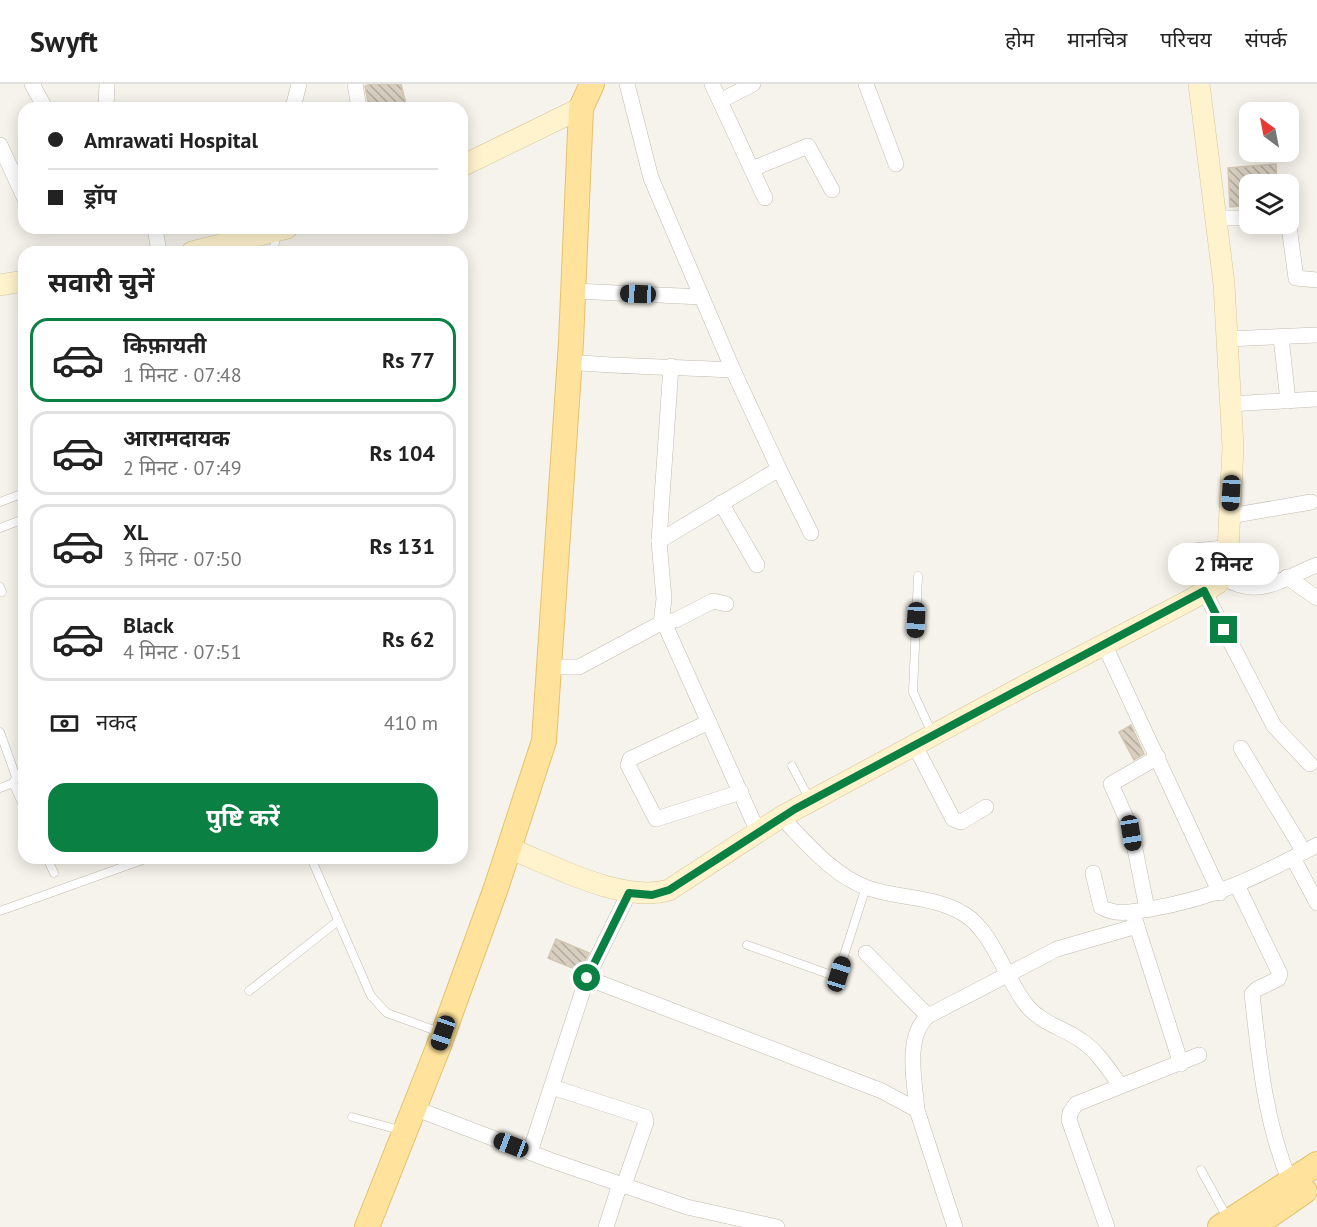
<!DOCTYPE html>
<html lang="hi">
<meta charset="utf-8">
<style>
body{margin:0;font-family:"PT Sans","Noto Sans Devanagari",sans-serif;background:#f6f6f6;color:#222;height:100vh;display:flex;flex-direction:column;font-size:22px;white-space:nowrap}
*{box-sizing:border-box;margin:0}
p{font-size:20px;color:#767676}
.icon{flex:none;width:33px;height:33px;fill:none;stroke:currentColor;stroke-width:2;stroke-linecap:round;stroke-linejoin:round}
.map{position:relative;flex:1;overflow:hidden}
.details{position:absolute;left:18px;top:162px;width:450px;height:618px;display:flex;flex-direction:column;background:#fff;border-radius:18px;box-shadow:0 3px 15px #0003}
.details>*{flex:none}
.banner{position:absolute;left:18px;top:18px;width:450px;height:132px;border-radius:18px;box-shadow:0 3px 15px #0003;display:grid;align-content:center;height:132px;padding:0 30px;background:#fff}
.needle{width:39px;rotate:328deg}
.buttons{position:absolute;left:1239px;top:18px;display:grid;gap:12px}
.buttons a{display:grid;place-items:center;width:60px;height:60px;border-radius:12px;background:#fff;box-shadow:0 3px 15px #0003;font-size:30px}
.end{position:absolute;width:27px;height:27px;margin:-14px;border:8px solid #0b8043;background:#fff;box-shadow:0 0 0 3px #fff}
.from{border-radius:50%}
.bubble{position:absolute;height:42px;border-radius:18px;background:#fff;box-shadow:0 3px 15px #0003;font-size:20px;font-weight:700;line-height:42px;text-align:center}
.car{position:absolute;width:18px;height:36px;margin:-18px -9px;border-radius:8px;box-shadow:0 0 4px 2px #0007;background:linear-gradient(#222 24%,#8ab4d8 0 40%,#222 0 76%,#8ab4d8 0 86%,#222 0)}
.banner b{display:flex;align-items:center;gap:21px;height:57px;font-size:22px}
.banner b+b{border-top:2px solid #e0e0e0}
.banner i{width:15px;height:15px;background:#222}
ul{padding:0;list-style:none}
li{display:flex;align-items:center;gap:18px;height:84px;margin:0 12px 9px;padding:0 18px;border:3px solid #e0e0e0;border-radius:18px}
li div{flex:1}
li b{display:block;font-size:22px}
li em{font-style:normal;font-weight:700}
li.selected{border-color:#0b8043}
li>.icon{width:54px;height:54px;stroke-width:1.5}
h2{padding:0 30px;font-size:27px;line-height:72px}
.pay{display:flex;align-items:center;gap:15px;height:66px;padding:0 30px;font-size:22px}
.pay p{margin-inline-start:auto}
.cta{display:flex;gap:12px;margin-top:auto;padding:12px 30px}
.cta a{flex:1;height:69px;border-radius:18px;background:#0b8043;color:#fff;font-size:24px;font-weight:700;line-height:69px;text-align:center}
header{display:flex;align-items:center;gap:36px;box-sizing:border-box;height:84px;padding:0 30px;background:#fff;border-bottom:2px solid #e0e0e0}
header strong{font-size:28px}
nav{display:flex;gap:33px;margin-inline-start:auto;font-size:21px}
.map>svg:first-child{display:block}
.building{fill:url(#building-back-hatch);stroke:#d3c7b4;stroke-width:1.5}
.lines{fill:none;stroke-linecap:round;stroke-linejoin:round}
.service-casing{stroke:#c2bbae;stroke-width:9}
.minor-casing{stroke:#c2bbae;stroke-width:16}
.secondary-casing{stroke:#d6c79b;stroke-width:22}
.primary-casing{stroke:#e6c16a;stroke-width:26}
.service{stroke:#fff;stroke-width:8}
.minor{stroke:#fff;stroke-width:15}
.secondary{stroke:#fff3cd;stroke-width:21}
.primary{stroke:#ffe39c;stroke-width:24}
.route{stroke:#0b8043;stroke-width:8}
</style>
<header>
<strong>Swyft</strong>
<nav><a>होम</a><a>मानचित्र</a><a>परिचय</a><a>संपर्क</a></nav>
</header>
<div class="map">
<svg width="1317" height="1143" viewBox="0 0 1317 1143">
<defs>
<pattern id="building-back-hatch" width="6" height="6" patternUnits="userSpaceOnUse" patternTransform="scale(1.5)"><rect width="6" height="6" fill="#d8cfc1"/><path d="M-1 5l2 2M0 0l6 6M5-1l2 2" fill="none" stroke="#b1aa9e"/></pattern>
</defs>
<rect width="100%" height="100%" fill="#f6f3ec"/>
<g class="building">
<path d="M372,0H401L407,24H369L365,2Z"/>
<path d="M1276,80L1277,100H1250V121L1230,123L1228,84Z"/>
<path d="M1131,641L1144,670L1134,676L1119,648Z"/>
<path d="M556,855L589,869L580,887L548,874Z"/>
</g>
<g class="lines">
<g class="service-casing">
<g id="service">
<path d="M273,168L277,148"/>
<path d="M0,418L24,409"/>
<path d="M0,444L24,435"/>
<path d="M1179,465L1228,460"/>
<path d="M918,492L913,608L932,649"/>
<path d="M0,503L2,508"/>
<path d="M0,648L16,693L13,699L0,704"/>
<path d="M792,682L810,716"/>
<path d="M13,699L24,723"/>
<path d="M47,774L54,789"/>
<path d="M311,774L371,912L387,929L442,949"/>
<path d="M0,827L148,774"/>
<path d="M747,861L837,893L866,803"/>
<path d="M249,907L338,837"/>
<path d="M352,1033L403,1047"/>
<path d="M1201,1086L1228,1135"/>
</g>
</g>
<g class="minor-casing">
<g id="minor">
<path d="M32,0L45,24"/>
<path d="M355,0L359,24"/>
<path d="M712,0L765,114"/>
<path d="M866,0L896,80"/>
<path d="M720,17L753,0"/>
<path d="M106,24L107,0"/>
<path d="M293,24L299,0"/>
<path d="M0,61L24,113"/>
<path d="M752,85L808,62L832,106"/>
<path d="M1216,134H1250"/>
<path d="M1288,135L1296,194L1317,196"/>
<path d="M155,144L159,168"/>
<path d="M574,207L702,213"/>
<path d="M1281,253L1288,317"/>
<path d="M1227,255L1317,251"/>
<path d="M569,278C624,283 678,283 733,286"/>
<path d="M1230,320L1317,315"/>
<path d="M779,385L811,449"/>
<path d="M721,419L757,481"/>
<path d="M1230,432L1311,418"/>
<path d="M659,457L671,282"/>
<path d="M1222,493C1259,516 1281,495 1317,481"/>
<path d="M1287,493L1317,514"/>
<path d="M1204,507L1274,642L1310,680"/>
<path d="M726,520L713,517L676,536L661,539L666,543L758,748"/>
<path d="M1104,560L1220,809"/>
<path d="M549,583H579L661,539L664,515L659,457L779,385L733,286L651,94L627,0"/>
<path d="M709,638L630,675L628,681L656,735L741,708"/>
<path d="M914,660L953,735L961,738L986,723"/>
<path d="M1241,664L1304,768"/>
<path d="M781,733C806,758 833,792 868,804C900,815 935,812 964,830C993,847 1006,897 1028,923C1043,940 1064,944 1082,957C1098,968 1109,986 1120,1001"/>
<path d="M1293,774L1317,819"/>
<path d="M1093,789L1101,823C1117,832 1132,828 1150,825C1216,814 1259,792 1317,761"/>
<path d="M1237,801L1280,890L1278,895L1257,905L1252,910C1259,974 1265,1038 1290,1098"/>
<path d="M1147,825L1131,745L1111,700L1158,673"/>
<path d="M1134,833L1181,980"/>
<path d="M866,869L928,932"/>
<path d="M587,894L882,1007L917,1026L955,1143"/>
<path d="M552,1003L645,1033L646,1038L624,1101"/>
<path d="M414,1024L550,1076L687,1123L777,1143"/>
<path d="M917,1026C915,998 904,953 928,932L1057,865L1137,842"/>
<path d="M530,1068L587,894L629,809"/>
<path d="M606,1143L620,1100"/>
<path d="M1107,1143L1069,1036L1070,1029L1076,1020L1199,971"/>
</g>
</g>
<g class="secondary-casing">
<g id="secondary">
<path d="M462,82L581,24"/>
<path d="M192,168L287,144"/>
<path d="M0,201L24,197"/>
<path d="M508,764C553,781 622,820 669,806L781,733L1026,601L1190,516L1218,499L1227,487L1233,363L1224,200L1199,0"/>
</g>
</g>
<g class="primary-casing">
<g id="primary">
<path d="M367,1143L438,964L496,804L544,657L571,258L581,24L592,0"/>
<path d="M1220,1143L1317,1080"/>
<path d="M1253,1143L1305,1107"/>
</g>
</g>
<use href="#service" class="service"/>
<use href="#minor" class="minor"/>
<use href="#secondary" class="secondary"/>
<use href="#primary" class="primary"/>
</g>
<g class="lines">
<path class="route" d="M587,894L629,809L652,811L669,806L795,725L1204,507L1224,546"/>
</g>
</svg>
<div class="buttons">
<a><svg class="needle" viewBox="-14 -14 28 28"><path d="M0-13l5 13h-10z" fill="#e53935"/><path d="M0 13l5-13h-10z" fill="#767676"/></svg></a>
<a><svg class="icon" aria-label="layers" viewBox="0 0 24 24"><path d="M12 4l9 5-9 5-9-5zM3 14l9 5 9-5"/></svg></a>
</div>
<i class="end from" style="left:587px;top:894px"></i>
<i class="end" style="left:1224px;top:546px"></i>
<div class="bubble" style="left:1168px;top:459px;width:111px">2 मिनट</div>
<i class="car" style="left:638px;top:210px;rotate:272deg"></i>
<i class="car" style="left:1231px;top:409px;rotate:183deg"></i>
<i class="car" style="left:916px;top:536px;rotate:183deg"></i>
<i class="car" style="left:1131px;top:749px;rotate:171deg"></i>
<i class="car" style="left:839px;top:890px;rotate:17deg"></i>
<i class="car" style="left:443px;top:949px;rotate:199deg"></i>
<i class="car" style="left:511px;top:1061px;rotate:291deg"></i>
<div class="banner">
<b><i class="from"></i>Amrawati Hospital</b>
<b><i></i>ड्रॉप</b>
</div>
<section class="details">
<h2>सवारी चुनें</h2>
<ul>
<li class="selected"><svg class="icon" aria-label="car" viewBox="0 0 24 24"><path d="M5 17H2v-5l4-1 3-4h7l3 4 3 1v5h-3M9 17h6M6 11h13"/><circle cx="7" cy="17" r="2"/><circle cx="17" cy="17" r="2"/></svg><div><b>किफ़ायती</b><p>1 मिनट · 07:48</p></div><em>Rs 77</em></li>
<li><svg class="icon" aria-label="car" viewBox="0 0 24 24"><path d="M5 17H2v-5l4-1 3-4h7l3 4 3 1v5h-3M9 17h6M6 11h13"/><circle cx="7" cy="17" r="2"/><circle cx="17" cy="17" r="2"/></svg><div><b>आरामदायक</b><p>2 मिनट · 07:49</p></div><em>Rs 104</em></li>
<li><svg class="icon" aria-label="car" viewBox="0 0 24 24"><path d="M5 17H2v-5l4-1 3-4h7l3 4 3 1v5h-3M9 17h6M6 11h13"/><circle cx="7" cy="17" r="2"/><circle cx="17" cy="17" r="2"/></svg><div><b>XL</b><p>3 मिनट · 07:50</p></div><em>Rs 131</em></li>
<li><svg class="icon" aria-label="car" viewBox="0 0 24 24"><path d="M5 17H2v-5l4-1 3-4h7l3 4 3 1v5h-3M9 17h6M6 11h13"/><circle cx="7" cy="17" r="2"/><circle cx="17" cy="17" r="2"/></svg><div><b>Black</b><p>4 मिनट · 07:51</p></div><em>Rs 62</em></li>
</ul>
<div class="pay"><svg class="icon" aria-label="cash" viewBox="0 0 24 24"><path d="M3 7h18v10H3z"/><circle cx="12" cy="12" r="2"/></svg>नकद<p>410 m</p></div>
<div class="cta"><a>पुष्टि करें</a></div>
</section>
</div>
